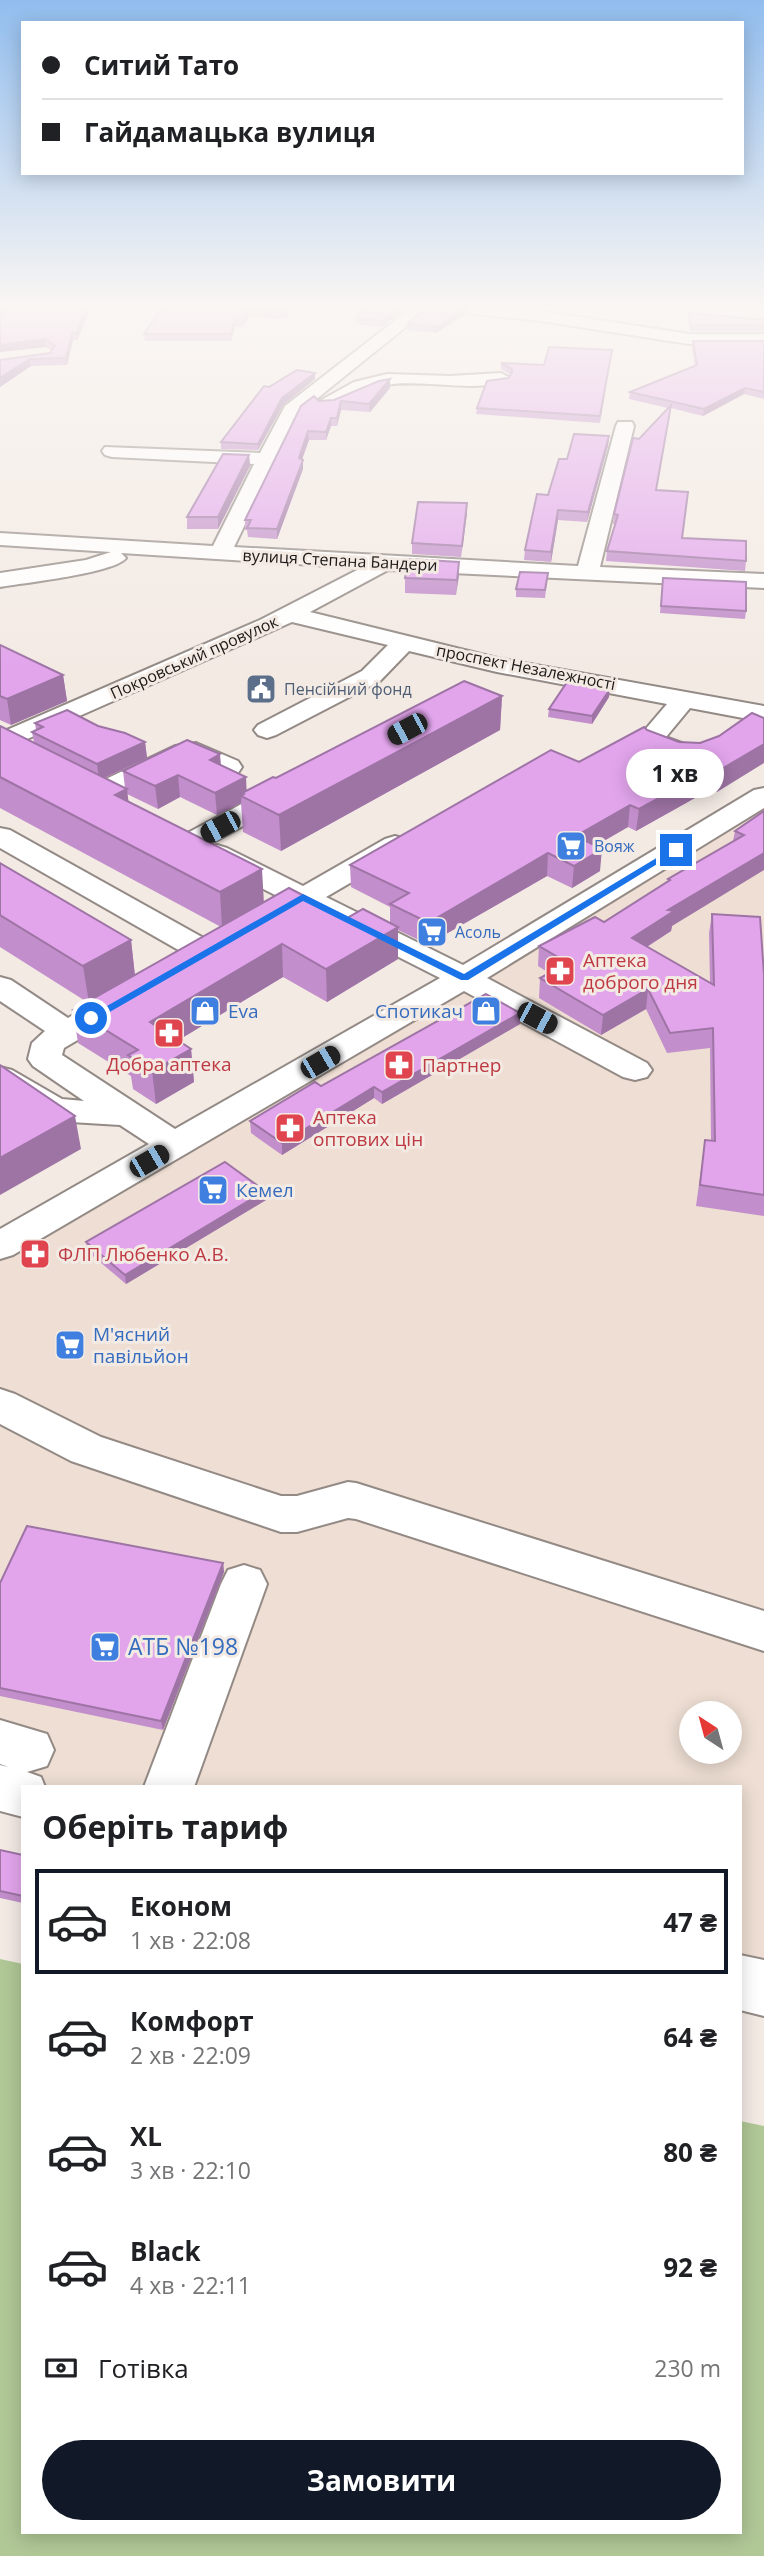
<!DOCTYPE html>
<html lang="uk">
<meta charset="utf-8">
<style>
body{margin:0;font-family:"Open Sans",sans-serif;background:#f2f2f2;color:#202124;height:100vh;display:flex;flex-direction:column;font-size:26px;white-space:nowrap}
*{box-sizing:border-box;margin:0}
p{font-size:23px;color:#757577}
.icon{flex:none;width:38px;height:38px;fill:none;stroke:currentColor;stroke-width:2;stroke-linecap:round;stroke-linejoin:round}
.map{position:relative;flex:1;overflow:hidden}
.panel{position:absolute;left:21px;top:1785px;width:721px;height:749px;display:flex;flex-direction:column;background:#fff;border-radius:0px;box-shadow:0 4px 18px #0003}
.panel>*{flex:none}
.hud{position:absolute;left:21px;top:21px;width:723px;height:154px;border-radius:0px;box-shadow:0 4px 18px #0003;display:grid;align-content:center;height:154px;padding:0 21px;background:#fff}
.needle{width:46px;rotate:324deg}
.fabs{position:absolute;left:679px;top:1701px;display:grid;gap:14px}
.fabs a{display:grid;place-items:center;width:63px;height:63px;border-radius:50%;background:#fff;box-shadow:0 4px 18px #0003;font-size:35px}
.end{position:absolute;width:32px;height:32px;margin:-16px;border:9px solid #1a73e8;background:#fff;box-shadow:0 0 0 4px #fff}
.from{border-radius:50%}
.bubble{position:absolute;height:49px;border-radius:24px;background:#fff;box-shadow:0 4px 18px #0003;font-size:23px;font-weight:700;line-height:49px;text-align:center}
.car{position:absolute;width:21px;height:42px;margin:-21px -10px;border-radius:9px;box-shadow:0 0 5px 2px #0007;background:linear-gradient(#222 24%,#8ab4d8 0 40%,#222 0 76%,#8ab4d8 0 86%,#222 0)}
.hud b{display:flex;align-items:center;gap:24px;height:66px;font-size:26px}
.hud b+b{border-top:2px solid #e0e0e0}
.hud i{width:18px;height:18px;background:#202124}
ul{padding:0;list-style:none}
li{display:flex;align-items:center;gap:21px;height:105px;margin:0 14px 10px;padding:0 7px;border:4px solid transparent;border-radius:0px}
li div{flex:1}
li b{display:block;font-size:26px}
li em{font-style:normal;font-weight:700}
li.current{border-color:#111827}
li>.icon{width:63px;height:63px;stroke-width:1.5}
h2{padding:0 21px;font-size:32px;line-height:84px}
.pay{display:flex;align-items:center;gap:18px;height:77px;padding:0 21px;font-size:26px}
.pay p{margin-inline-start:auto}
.action{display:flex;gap:14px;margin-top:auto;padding:14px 21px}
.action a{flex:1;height:80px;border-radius:42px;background:#111827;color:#fff;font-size:28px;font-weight:700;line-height:80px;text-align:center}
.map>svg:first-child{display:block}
.built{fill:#eeded3;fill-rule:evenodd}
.green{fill:#b0c796}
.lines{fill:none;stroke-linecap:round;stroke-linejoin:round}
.minor-casing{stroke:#938a85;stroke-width:4}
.minor{fill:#fff;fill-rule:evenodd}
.wall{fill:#c28ecb}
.shaded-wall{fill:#9e74a5}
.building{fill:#e2a5ec;stroke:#9e74a5;stroke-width:2}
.route{fill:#1a73e8}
.labels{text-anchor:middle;stroke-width:6;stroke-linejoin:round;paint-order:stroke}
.far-street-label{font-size:16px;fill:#1a1715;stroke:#f3eae4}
.far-service-label{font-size:16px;fill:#4e5e75;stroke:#f3eae4;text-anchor:start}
.far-shop-label{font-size:16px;fill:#366cbe;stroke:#f3eae4;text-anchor:start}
.health-label{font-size:19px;fill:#be3a42;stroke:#f3eae4;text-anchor:start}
.shop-label{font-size:19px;fill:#366cbe;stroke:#f3eae4;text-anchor:start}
.near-shop-label{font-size:23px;fill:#366cbe;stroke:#f3eae4;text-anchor:start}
</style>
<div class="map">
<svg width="764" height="2556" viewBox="0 0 764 2556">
<rect width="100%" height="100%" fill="#f3eae4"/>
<path class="built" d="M764,796V1988L740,1982V1787L0,1788V1246ZM691,1713H730V1752H691Z"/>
<path class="green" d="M0,1959L23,1964V2532H740V2121L764,2126V2556H0Z"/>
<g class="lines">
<g class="minor-casing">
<g id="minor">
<path d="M410,309H428L299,413L234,547L578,566L616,426L618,422H632L634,426L600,567L764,574V588L388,570L310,612L497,658L764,706V722L690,708L666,737L701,750L705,756L701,762C682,766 650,755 638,738L667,704L497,672L409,651L380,681L276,735L267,738L258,735L254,730L258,725L362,671L388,645L292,622L0,751V733L260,620L361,568L121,553L126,558C115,573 23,583 0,587V573L86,560L111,552L0,545V533L213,546L254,464L112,457L105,455L102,451L105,447L260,453L285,406Z"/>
<path d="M465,309L541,311L689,334H764V344H689L541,321L473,314Z"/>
<path d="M501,373L510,378L507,382C467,392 424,379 386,385C365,388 336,411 319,407L316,403L354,382L387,374L450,376Z"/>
<path d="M196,743L238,761L242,767L238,773L229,775L220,773L189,759L107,800L97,802L87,800L83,794L87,788L175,746Z"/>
<path d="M289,782L299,784L303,790L299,796L202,848L192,850L182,848L178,842L182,836L279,784Z"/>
<path d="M764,788V808L487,978L647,1063L652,1070L647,1077L635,1080L623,1077L464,991L13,1255L0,1259V1229L149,1144L120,1125L54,1121L42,1118L0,1092V1067L12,1070L62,1099L84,1101L33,1066L28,1059L32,1043L45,1031L0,1001V977L11,980L68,1018C88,1006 109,988 132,994L137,1001L132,1008L64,1048L62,1055L175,1129L440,978L304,909C286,920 269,935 248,929L244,923L248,917L281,898L207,860L203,854L207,848L217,845L227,848L303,886L385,839L395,836L405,839L409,845L405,851L326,897L463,965L754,790Z"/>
<path d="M0,828L10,830L218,946L222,953L218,960L207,962L196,960L0,848Z"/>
<path d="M0,1389L15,1394L101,1437L281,1496H297L348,1482L356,1483L764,1611V1651L356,1519L348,1518L297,1532H281L71,1461L0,1424Z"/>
<path d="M244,1565L260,1570L267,1584L194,1787H144L221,1584L228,1570Z"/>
<path d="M0,1720L47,1734L54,1750L47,1766L27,1772L41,1777L45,1787H23V1817L0,1811V1765L9,1767L0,1764Z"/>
<path d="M740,1955L764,1960V2016L740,2010Z"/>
</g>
</g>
<use href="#minor" class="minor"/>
</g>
<g class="wall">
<path d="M0,309H90L77,340H73L67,365L31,366L0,387V360L50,353L52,351L46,347L0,352Z"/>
<path d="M161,309H292L285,319L249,317L242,327H235L231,341H145L144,334Z"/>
<path d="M405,309L382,327L356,324V318Z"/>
<path d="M467,313L436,333L407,330V324Z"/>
<path d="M689,313L764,320V331H690L688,319Z"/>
<path d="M693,341H764V399L744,394L703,416L671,408L656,490L682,538L746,561L745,571L606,561L607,551L615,524H613L614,514L639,439L668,408L629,399L630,392L695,366L692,347Z"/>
<path d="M612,350L600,423L476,414L477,408L511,375L501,369V363L544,365Z"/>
<path d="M315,373V379L283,405L258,450L221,449V442L269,387Z"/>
<path d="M390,388L370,412L341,410L337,426H331L326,440H309L302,460L303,469L277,539L248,537L247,530H245V520L319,401L334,400Z"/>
<path d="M609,436L608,446L587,522L558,520L551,562L524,560L525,550L548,495L567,459Z"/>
<path d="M249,455L250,466L218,529H187V517Z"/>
<path d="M467,503L461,557L412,554V543Z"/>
<path d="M459,562L456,595L405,593V578Z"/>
<path d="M548,573L545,598L516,597V589Z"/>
<path d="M663,578L746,611L745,619L660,613Z"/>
<path d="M0,645L63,675L67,701L11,725L0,720Z"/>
<path d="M502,696L500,730L281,851L243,832L241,803L217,815L180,797L158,809L127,794L128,801L264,902L347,918L390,923V907L351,887L350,865L647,730L679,742L700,743L719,736L752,713L717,792L711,789L636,831L628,827L595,846L600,871L572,888L547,876L432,942L425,943L398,930V959L327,1002L283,977L178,1040L191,1049L194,1082L156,1104L133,1089L131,1076L78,1043L73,1010L87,1002L0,947V863L131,940L135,975L221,927L0,808V726L34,742L32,732L36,730L35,723L98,726L145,742L147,758L105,778L125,788L123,771L221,765L247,790L276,778Z"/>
<path d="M609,697L592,724L548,717L549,709Z"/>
<path d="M764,811L672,926L671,931L647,947L710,983L709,933L712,914L764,975V1216L696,1206L705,1140L711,1141L710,1048L667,1053L646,1009L601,1035L539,998L540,978L549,973L538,966L539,946L604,922L668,882V879L733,841L735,831Z"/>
<path d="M520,1024L382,1104L374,1098L282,1155L251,1133L250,1121L321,1086Z"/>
<path d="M265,1191L266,1200L126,1284L87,1251L86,1242Z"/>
<path d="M223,1563L224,1572L163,1730L0,1696V1583Z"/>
<path d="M0,1850L23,1855V1903L0,1898Z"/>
</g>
<g class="shaded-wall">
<path d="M86,309H90L77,340L76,333Z"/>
<path d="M287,309H292L285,319V312Z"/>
<path d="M398,309H405L382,327V321Z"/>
<path d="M464,309H467V313L436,333L437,327Z"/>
<path d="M248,311L249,317L242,327V320Z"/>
<path d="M235,320V327L231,341V334Z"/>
<path d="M72,333L73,340L67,365L66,358Z"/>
<path d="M45,339L46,347L0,352V345Z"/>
<path d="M30,359L31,366L0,387V378Z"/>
<path d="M315,373V379L283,405L258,450V444L282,398Z"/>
<path d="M390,379V388L370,412L369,404Z"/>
<path d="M745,388L744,394L703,416L704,409Z"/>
<path d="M341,401V410L337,426V418Z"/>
<path d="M331,418V426L326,440V432Z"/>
<path d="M308,431L309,440L299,467V458Z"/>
<path d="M609,436L608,446L587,522L588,512Z"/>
<path d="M249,455L250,466L218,529V517Z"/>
<path d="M303,460V469L277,539V529Z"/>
<path d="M467,503V514L461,557L462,546Z"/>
<path d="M558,510V520L551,562V552Z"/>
<path d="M459,562V576L456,595L457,580Z"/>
<path d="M63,675L67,701L11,725L7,699Z"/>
<path d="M610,689L609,697L592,724V716Z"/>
<path d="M502,696L500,730L281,851L279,815Z"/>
<path d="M145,742L147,758L99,780L97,764Z"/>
<path d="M764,744V763L717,792L720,770Z"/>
<path d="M220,754L222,777L210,760Z"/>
<path d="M714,768L711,789L636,831L639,809Z"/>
<path d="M178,775L180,797L158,809L155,786Z"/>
<path d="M246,777L247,799L244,794L242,793L241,803L217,815L215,793Z"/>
<path d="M127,789L131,823L115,795Z"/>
<path d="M630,805L628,827L574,858L576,836Z"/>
<path d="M602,849L600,871L572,888L574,866Z"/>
<path d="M548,853L547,876L432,942L425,943V921Z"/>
<path d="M764,853V870L672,926L671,931L629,958L632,938L668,910Z"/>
<path d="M262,869L264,904L222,928L220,892Z"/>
<path d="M398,927V959L327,1002L326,969Z"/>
<path d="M131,940L135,977L89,1003L83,966Z"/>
<path d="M282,944L283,977L154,1055L150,1022Z"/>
<path d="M648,989L646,1009L601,1035L603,1015Z"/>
<path d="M520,1013V1024L382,1104V1092Z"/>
<path d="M191,1049L194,1082L156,1104L152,1071Z"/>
<path d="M374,1087V1098L282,1155V1143Z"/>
<path d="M75,1116L81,1149L0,1195V1158Z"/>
<path d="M265,1191L266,1200L126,1284L125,1275Z"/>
<path d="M223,1563L224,1572L163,1730L161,1721Z"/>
</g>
<g class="building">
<path d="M0,309H86L76,333H72L66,358L30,359L0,378V360L50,353L55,346L45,339L0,345Z"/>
<path d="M161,309H287L285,312L248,311L242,320H235L231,334H144Z"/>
<path d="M361,309H398L382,321L356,318Z"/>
<path d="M425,309H464L437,327L407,324Z"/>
<path d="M689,313L764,320V325H691Z"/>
<path d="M693,341H764V392L745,388L704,409L630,392L697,365Z"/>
<path d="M549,347L612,350L600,416L477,408L487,381L508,378L512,373V369L501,363L544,365Z"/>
<path d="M297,370L315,373L282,398L258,444L221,442L264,386L269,387Z"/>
<path d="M390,379L369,404L341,401L337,418H331L326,432L308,431L299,458L303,460L277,529L247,528L251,520H245L301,406L314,396L319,401L334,400L379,381Z"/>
<path d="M671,405L656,490L688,492L682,538L746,541V561L607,551L618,515L614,514L633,438L639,439Z"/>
<path d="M574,434L609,436L588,512L558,510L551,552L525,550L537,494L548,495L559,459H567Z"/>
<path d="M223,454L249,455L218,517H187Z"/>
<path d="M418,502L467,503L462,546L412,543Z"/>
<path d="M409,559L459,562L457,580L405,578Z"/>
<path d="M520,572L548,573L545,590L516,589Z"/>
<path d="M663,578L746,582V611L661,606Z"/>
<path d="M0,645L63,675L7,699L0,696Z"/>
<path d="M464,681L502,696L279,815L241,796L244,794L242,793L273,777L276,778Z"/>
<path d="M567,682L610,689L592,716L549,709Z"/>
<path d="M67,710L98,726L125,733L145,742L97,764L32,732L43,727L35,723Z"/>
<path d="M752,713L764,718V744L720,770L714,768L639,809L630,805L576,836L602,849L574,866L548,853L433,920L425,921L390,904L409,893L350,865L551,750L579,762L644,727L647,730L679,742L700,743L719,736Z"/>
<path d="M0,726L127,789L115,795L262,869L220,892L0,777Z"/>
<path d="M187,740L220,754L210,760L246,777L215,793L178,775L155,786L123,771Z"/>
<path d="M764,811V853L668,910L674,911L632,938L714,985L712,914L760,917L764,975V1195L700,1185L705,1140L715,1141L713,1028L670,1033L648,989L603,1015L540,978L568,963L539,946L595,917L604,922L670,880L668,879L744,835L735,831Z"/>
<path d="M0,863L131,940L83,966L0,915Z"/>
<path d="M289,888L347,918L363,909L398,927L326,969L282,944L150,1022L191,1049L152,1071L128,1055L138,1050L73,1010Z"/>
<path d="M486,994L520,1013L382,1092L374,1087L282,1143L250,1121L315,1082L321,1086Z"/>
<path d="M0,1065L75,1116L0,1158Z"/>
<path d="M225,1162L265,1191L125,1275L86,1242Z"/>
<path d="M27,1526L223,1563L161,1721L0,1688V1583Z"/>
<path d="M0,1850L23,1855V1896L0,1891Z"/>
</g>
<linearGradient id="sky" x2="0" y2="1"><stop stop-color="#91bdee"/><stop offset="0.46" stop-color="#faf6f3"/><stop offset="1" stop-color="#faf6f3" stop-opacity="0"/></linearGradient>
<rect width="764" height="667" fill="url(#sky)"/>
<path class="route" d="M673,848L680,850L468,980H461L303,901L94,1021L86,1018L303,894L464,974Z"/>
<defs>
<g id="civic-square" transform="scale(1.575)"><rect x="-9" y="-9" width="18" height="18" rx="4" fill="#5c6f8a" stroke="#f3eae4"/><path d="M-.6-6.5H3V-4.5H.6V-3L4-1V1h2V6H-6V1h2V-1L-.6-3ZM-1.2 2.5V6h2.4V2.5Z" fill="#fff"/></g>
<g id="supermarket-square" transform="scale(1.575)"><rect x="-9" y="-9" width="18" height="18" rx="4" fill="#3f7fe0" stroke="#f3eae4"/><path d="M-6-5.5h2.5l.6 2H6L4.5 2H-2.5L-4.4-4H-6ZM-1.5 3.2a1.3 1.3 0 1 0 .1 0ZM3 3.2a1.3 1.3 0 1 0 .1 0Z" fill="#fff"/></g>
<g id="pharmacy-square" transform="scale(1.575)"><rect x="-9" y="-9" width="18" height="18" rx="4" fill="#e0444e" stroke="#f3eae4"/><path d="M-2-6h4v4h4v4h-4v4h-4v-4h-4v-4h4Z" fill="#fff"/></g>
<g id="shop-square" transform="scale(1.575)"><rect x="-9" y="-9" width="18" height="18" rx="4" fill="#3f7fe0" stroke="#f3eae4"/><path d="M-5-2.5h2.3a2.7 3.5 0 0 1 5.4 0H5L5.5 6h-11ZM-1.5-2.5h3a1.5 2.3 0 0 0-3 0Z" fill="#fff"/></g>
</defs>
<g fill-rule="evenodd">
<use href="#civic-square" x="261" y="689"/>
<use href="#supermarket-square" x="571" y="846"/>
<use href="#supermarket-square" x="432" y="932"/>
<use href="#pharmacy-square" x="560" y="971"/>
<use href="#shop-square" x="205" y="1011"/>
<use href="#shop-square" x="486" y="1011"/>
<use href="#pharmacy-square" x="169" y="1033"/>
<use href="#pharmacy-square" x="399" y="1065"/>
<use href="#pharmacy-square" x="290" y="1128"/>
<use href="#supermarket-square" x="213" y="1190"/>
<use href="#pharmacy-square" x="35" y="1254"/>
<use href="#supermarket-square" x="70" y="1345"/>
<use href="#supermarket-square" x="105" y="1647"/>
</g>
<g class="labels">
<g class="far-street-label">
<text transform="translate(340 560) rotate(3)" y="6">вулиця Степана Бандери</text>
<text transform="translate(194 657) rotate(-24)" y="6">Покровський провулок</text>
<text transform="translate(526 667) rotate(11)" y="6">проспект Незалежності</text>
</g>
<g class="far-service-label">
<text x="284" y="695">Пенсійний фонд</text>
</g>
<g class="far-shop-label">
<text x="594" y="852">Вояж</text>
<text x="455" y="938">Асоль</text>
</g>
<g class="health-label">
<text x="583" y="967">Аптека<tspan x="583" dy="22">доброго дня</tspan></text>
<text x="169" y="1071" text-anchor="middle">Добра аптека</text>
<text x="422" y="1072">Партнер</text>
<text x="313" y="1124">Аптека<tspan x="313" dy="22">оптових цін</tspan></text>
<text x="58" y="1261">ФЛП Любенко А.В.</text>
</g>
<g class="shop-label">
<text x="228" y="1018">Eva</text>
<text x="463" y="1018" text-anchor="end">Спотикач</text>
<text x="236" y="1197">Кемел</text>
<text x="93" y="1341">М'ясний<tspan x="93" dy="22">павільйон</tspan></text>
</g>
<g class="near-shop-label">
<text x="128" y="1655">АТБ №198</text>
</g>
</g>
</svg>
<div class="fabs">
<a><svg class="needle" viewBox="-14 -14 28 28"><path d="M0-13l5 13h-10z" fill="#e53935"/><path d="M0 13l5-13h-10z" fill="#757577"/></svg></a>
</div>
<i class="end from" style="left:91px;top:1018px"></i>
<i class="end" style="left:676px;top:850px"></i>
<div class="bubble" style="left:626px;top:749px;width:98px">1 хв</div>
<i class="car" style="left:407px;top:729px;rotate:242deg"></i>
<i class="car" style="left:220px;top:827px;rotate:242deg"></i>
<i class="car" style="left:537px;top:1018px;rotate:118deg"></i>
<i class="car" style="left:320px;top:1062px;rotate:60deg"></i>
<i class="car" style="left:149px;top:1161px;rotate:60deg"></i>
<div class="hud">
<b><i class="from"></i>Ситий Тато</b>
<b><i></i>Гайдамацька вулиця</b>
</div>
<section class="panel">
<h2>Оберіть тариф</h2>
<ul>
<li class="current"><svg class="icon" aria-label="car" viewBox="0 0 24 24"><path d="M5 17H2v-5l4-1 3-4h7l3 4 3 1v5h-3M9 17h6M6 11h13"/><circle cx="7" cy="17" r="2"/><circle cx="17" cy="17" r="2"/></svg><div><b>Економ</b><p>1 хв · 22:08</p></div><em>47 ₴</em></li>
<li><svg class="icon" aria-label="car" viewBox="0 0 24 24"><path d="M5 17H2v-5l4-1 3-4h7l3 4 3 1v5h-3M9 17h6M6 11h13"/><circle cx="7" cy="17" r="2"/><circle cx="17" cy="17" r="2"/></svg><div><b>Комфорт</b><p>2 хв · 22:09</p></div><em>64 ₴</em></li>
<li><svg class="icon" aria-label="car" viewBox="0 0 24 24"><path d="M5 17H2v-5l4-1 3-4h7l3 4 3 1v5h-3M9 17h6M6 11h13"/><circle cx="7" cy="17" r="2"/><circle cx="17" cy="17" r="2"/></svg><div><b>XL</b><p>3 хв · 22:10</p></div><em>80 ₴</em></li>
<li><svg class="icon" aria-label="car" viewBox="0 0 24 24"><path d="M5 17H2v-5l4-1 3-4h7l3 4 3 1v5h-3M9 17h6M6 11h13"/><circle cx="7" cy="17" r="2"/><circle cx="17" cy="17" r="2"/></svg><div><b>Black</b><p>4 хв · 22:11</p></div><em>92 ₴</em></li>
</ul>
<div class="pay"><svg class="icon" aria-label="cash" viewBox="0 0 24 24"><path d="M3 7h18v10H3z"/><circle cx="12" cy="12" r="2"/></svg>Готівка<p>230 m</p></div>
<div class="action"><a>Замовити</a></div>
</section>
</div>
